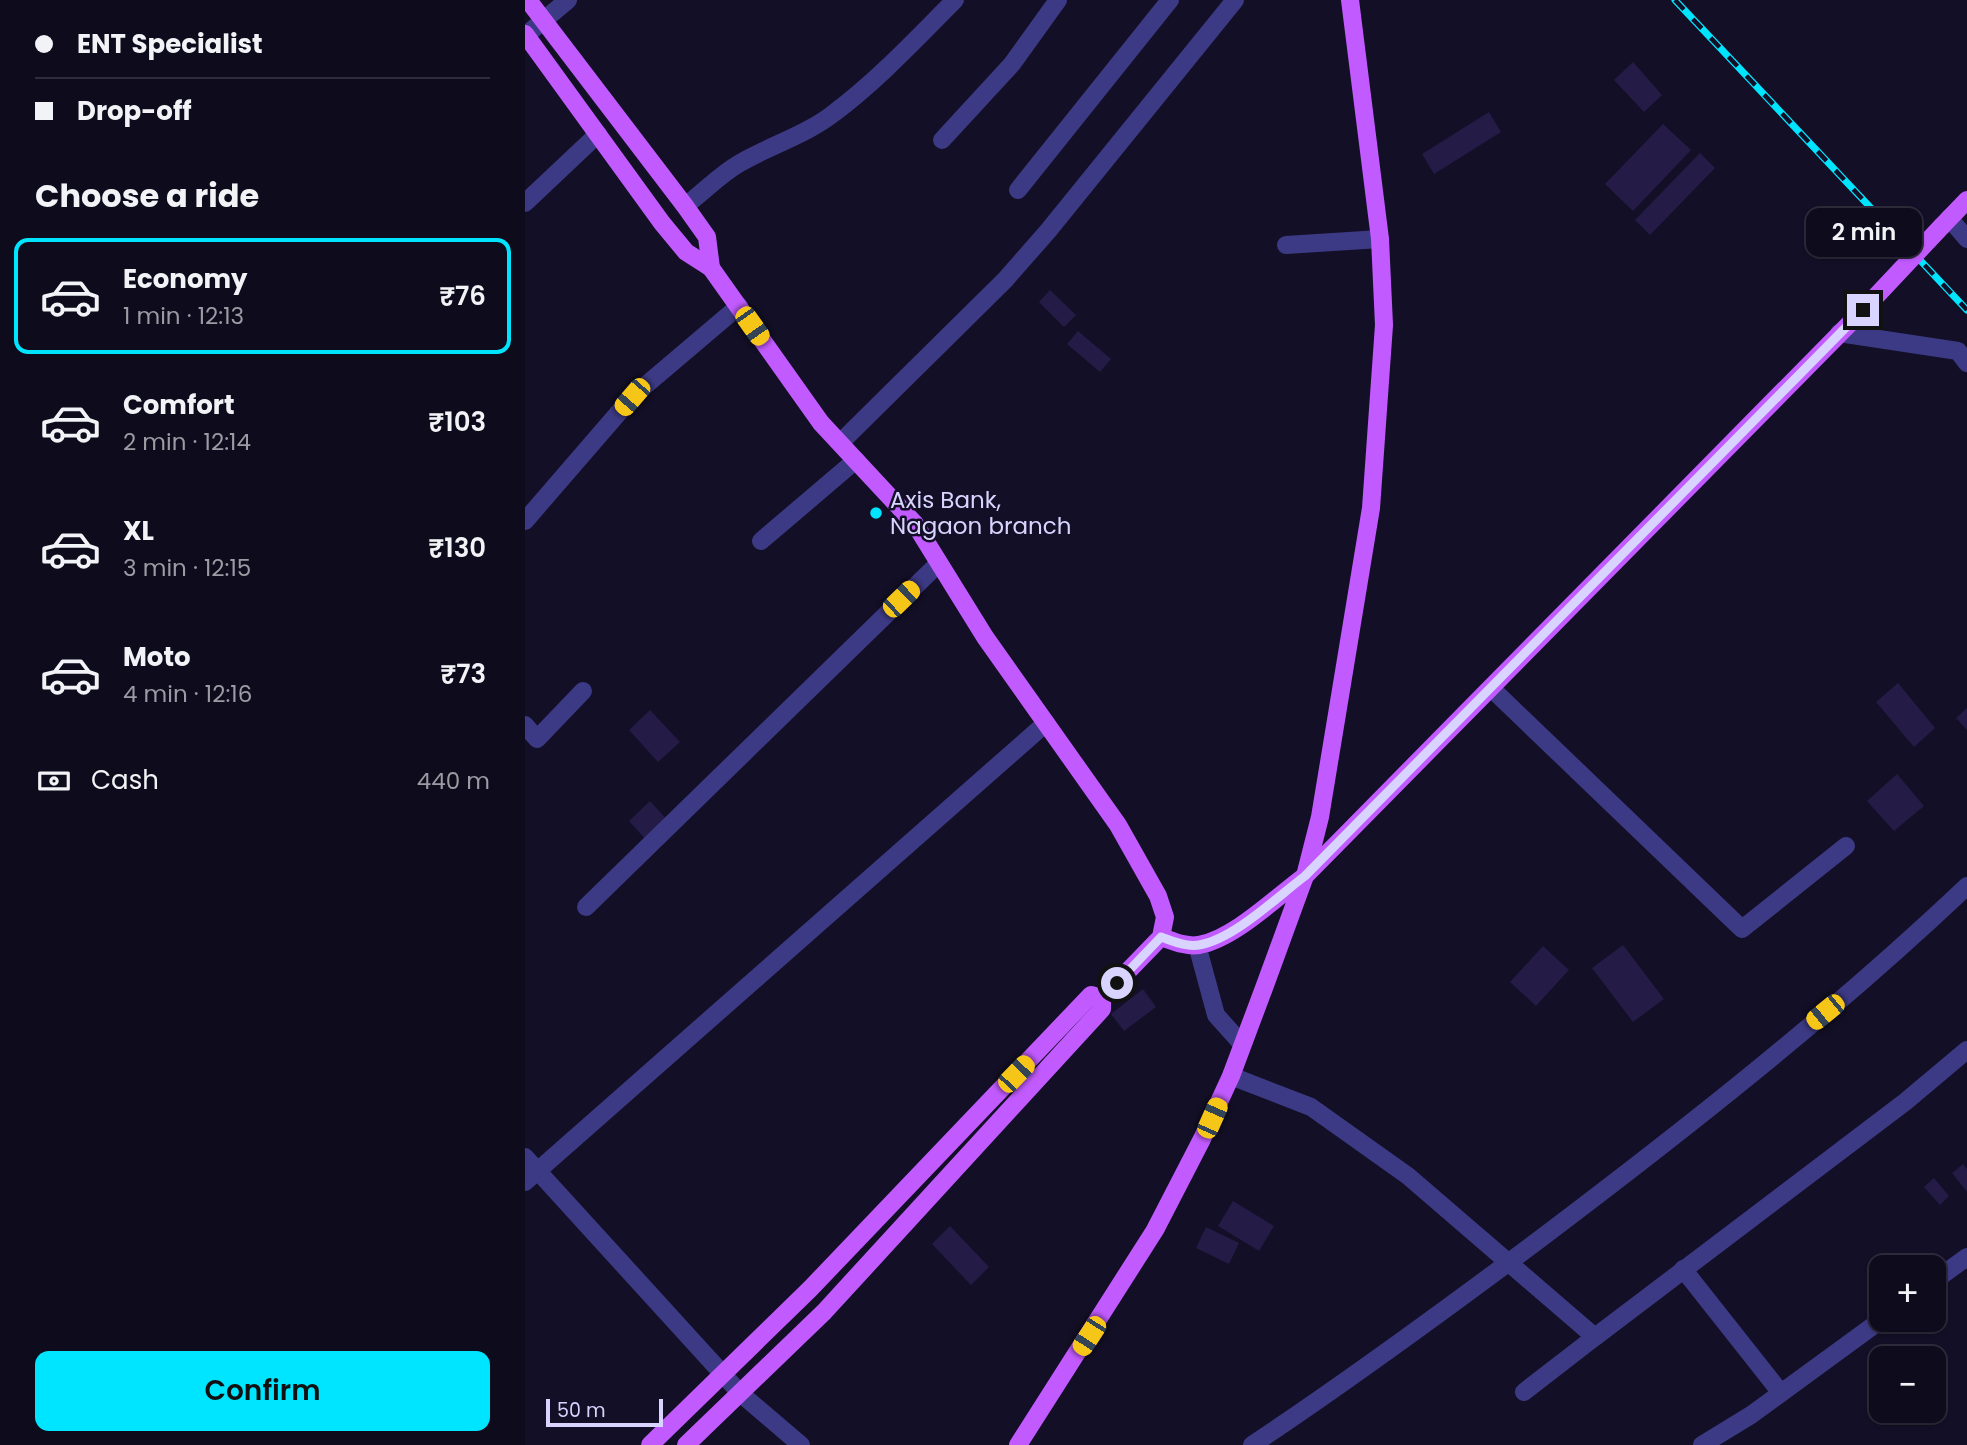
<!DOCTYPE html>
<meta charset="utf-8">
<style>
body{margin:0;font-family:Poppins,sans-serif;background:#1c1929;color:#f1f3f6;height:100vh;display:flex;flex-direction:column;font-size:26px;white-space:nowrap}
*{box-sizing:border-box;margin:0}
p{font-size:23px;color:#9b9ba3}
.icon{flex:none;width:38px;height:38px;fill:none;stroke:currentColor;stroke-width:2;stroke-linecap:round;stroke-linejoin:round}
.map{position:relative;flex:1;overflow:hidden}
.side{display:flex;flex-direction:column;background:#0e0b1c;width:525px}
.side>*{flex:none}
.banner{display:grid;align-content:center;height:154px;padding:0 35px;background:#0e0b1c}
.fabs{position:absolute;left:1344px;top:1255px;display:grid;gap:14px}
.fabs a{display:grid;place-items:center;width:77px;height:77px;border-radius:14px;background:#0e0b1c;box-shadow:0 2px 5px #0004,0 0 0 2px #2e2b3b;font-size:35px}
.scale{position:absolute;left:21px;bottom:18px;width:117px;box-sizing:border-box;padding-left:7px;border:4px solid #d9d4ff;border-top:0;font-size:19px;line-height:24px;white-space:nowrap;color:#d9d4ff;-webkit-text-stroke:5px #130f26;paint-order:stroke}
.end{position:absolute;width:32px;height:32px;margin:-16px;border:9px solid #d9d4ff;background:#111;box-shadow:0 0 0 4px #111}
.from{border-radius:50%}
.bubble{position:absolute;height:49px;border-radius:14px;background:#0e0b1c;box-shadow:0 2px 5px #0004,0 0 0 2px #2e2b3b;font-size:23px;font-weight:600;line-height:49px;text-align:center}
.car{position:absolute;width:21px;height:42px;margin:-21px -10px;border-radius:9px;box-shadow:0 0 5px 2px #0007;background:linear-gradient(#f5c518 24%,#345 0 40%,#f5c518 0 76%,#345 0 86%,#f5c518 0)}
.banner b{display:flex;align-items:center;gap:24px;height:66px;font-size:26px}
.banner b+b{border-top:2px solid #2e2b3b}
.banner i{width:18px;height:18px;background:#f1f3f6}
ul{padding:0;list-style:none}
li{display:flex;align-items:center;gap:21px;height:116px;margin:0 14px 10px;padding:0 21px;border:4px solid transparent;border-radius:14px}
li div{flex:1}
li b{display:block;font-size:26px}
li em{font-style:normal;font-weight:600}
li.selected{border-color:#00e5ff}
li>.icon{width:63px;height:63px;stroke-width:1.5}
h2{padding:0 35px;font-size:32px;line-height:84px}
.pay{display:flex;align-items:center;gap:18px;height:77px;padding:0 35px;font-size:26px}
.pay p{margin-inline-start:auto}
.action{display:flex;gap:14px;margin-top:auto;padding:14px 35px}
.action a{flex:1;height:80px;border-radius:14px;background:#00e5ff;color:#111;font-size:28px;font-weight:600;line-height:80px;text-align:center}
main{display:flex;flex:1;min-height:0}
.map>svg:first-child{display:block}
.building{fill:#241b47}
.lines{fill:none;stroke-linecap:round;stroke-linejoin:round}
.minor{stroke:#3d3a85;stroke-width:18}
.major{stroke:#c25bff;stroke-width:18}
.rail-casing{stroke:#00e5ff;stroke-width:7}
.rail{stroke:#130f26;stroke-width:4.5;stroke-dasharray:13;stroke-linecap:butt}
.major-bridge{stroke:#c25bff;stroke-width:18}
.route{stroke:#d9d4ff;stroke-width:9}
.poi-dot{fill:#00e5ff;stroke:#130f26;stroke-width:2.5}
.labels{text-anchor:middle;stroke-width:5;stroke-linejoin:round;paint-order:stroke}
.poi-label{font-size:23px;fill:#d9d4ff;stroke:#130f26;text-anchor:start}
</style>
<main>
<section class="side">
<div class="banner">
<b><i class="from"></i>ENT Specialist</b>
<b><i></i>Drop-off</b>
</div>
<h2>Choose a ride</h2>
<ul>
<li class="selected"><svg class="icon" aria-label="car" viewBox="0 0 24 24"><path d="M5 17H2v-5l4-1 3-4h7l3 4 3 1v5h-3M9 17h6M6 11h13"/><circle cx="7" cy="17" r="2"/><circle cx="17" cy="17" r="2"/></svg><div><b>Economy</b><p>1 min · 12:13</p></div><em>₹76</em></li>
<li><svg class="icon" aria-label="car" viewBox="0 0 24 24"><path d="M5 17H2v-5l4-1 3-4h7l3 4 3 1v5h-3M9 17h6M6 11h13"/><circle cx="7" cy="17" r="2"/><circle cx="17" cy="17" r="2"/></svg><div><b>Comfort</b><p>2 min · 12:14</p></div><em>₹103</em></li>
<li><svg class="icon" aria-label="car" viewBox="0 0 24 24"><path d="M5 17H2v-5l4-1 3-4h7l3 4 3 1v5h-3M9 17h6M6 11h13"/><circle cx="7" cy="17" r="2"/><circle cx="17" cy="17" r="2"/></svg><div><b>XL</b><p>3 min · 12:15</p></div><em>₹130</em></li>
<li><svg class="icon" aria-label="car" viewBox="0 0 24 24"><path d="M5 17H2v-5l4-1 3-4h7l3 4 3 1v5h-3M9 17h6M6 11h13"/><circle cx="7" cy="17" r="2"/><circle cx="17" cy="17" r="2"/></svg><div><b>Moto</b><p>4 min · 12:16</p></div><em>₹73</em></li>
</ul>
<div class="pay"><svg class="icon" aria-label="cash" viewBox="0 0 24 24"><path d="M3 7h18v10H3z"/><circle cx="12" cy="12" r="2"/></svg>Cash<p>440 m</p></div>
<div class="action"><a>Confirm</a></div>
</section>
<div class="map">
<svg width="1442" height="1445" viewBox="0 0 1442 1445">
<rect width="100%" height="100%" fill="#130f26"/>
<g class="building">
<path d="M1108,62L1137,95L1119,112L1089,80Z"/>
<path d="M964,112L976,132L909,174L897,154Z"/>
<path d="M1138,124L1166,150L1108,211L1080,184Z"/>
<path d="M1175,153L1190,168L1125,235L1110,220Z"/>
<path d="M525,290L551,315L539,327L514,302Z"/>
<path d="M553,331L586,359L575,372L542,344Z"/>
<path d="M1373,683L1410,728L1389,747L1351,702Z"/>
<path d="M1442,708V730L1431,718Z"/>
<path d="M125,710L155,742L133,762L104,730Z"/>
<path d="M1372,774L1399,806L1369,831L1342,801Z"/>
<path d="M125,801L143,821L122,841L104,821Z"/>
<path d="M1098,945L1139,999L1108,1022L1067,968Z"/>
<path d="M1018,946L1044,970L1011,1006L985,982Z"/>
<path d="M618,989L631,1007L599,1031L586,1014Z"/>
<path d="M1438,1164L1442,1169V1192L1427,1173Z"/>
<path d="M1409,1178L1424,1196L1415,1205L1399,1187Z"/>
<path d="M708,1201L749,1226L734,1251L693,1226Z"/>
<path d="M425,1226L464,1267L446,1285L407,1244Z"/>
<path d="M681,1227L714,1243L704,1264L671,1248Z"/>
</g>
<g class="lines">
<g class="minor">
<path d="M1,35L43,0"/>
<path d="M417,140L487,64L533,0"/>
<path d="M493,190L645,0"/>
<path d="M0,203L73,134"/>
<path d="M160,206C179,192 194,175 215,163C246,145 281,135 309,113C353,80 391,39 430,0"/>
<path d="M1424,218L1442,239"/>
<path d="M761,245L855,239"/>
<path d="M1314,333L1433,351L1442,363"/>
<path d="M315,443L480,280L523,231L710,0"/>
<path d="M0,521L108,396L214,306"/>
<path d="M236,541L331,460"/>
<path d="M966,688L1217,929L1321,846"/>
<path d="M0,725L12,739L58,691"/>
<path d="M61,907L414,563"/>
<path d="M672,945L691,1015L717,1044"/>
<path d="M706,1076L786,1107L883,1176L1070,1337L1380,1102L1442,1050"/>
<path d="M0,1157L215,1393L276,1445"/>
<path d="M0,1182L521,723"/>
<path d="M1158,1269L1256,1393"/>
<path d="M1409,1281L1442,1257"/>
<path d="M999,1392L1070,1337"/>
<path d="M727,1445C825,1380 920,1310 1015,1239C1162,1128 1308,1013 1442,886"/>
<path d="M1177,1445L1226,1415L1356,1320"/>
</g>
<g class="major">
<path d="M3,0L160,206L182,237L186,268"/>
<path d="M0,34L137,223L161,252L186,268L296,423L390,524L460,637L593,825L633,896L640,917L636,937L577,998V1009L299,1312L161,1445"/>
<path d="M1417,226L1442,200"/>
<path d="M636,937C648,941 661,947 674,945C709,939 751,897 780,876L1338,310"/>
<path d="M125,1445L285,1289L566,995L577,998"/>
<path d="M493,1445L630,1230L677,1139L706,1076L739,988L780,876L795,817L846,508L859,325L855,239L825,0"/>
</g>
<g class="rail-casing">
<path id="rail" d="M1150,0L1442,310"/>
</g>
<use href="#rail" class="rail"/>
<path class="major-bridge" d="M1338,310L1417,226"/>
</g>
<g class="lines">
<path class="route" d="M592,983L636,937C648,941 661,947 674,945C709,939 752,897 780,876L1338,310"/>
</g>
<circle class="poi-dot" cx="351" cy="513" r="7"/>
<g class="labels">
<g class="poi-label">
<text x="365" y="508">Axis Bank,<tspan x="365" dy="26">Nagaon branch</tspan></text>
</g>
</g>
</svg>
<div class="fabs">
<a>+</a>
<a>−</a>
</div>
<div class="scale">50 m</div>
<i class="end from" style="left:592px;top:983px"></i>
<i class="end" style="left:1338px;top:310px"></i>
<div class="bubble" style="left:1281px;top:208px;width:116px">2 min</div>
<i class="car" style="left:227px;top:326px;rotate:145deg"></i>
<i class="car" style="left:107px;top:397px;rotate:221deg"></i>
<i class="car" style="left:376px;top:599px;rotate:46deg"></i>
<i class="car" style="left:1300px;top:1012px;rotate:231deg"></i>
<i class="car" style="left:491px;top:1074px;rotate:44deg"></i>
<i class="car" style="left:687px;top:1118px;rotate:24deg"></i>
<i class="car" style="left:564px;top:1336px;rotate:213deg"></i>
</div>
</main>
